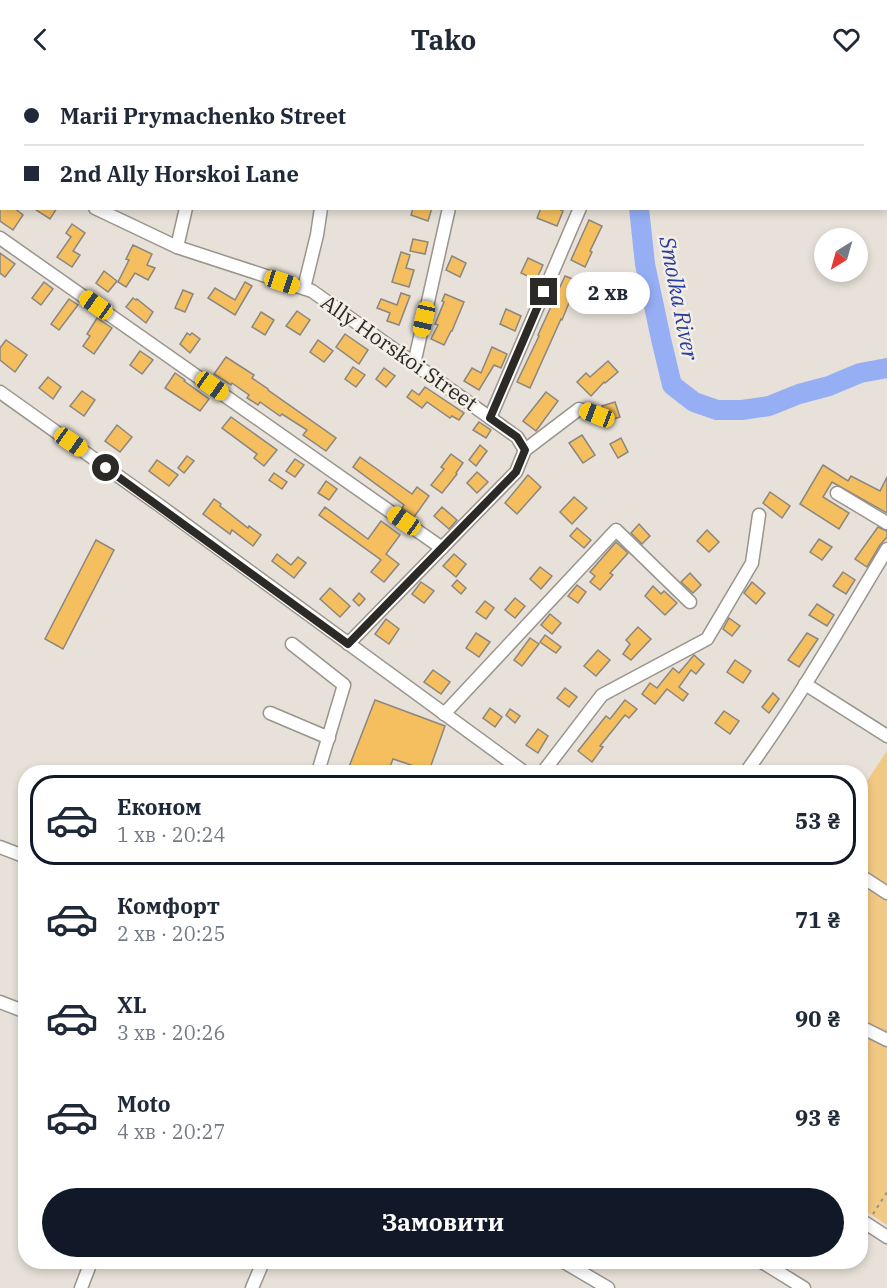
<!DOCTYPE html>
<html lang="uk">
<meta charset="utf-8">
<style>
body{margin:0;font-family:"IBM Plex Serif",serif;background:#f2f2f3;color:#1f2937;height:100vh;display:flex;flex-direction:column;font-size:22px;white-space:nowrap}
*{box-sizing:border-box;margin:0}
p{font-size:20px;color:#747a83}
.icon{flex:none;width:33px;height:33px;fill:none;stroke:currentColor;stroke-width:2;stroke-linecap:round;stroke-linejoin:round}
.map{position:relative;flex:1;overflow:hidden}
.side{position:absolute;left:18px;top:687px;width:850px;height:504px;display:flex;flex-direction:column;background:#fff;border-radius:24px;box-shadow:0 3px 9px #0003}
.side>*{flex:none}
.hud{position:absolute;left:0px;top:0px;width:888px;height:132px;box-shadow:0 3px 9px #0003;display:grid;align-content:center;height:132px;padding:0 24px;background:#fff}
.needle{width:39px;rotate:217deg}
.buttons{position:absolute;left:814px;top:150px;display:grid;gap:12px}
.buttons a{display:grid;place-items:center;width:54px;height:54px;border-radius:50%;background:#fff;box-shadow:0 3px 9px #0003;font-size:30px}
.end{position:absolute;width:27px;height:27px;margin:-14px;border:8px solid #2c2a27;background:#fff;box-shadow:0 0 0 3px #fff}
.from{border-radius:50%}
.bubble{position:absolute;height:42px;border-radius:21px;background:#fff;box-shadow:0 3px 9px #0003;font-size:20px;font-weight:700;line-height:42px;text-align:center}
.car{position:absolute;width:18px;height:36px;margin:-18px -9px;border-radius:8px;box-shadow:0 0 4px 2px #0007;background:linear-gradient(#f5c518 24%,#345 0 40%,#f5c518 0 76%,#345 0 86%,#f5c518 0)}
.hud b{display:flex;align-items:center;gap:21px;height:57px;font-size:22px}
.hud b+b{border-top:2px solid #e0e1e3}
.hud i{width:15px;height:15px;background:#1f2937}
ul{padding:10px 0 0;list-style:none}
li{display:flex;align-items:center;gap:18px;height:90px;margin:0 12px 9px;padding:0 12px;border:3px solid transparent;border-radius:24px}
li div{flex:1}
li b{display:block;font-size:22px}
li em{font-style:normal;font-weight:700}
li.on{border-color:#111827}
li>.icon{width:54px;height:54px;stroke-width:1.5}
.cta{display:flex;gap:12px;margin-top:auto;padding:12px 24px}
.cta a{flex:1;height:69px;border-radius:36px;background:#111827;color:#fff;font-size:24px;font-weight:700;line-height:69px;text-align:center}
header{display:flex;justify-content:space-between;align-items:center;height:78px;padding:0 24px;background:#fff;font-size:27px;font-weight:700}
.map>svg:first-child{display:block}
.green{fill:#f2c983}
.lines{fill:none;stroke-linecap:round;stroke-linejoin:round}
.river{stroke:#96aef3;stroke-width:20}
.building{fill:#f5bf60;stroke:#8b867e;stroke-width:1.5}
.minor-casing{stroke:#99948c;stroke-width:15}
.path{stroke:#96918c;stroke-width:2;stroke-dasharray:3 4.5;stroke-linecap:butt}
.minor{stroke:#fff;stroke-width:12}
.route{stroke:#2c2a27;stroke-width:8}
.labels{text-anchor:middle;stroke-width:5;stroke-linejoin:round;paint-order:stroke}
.street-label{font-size:21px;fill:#2c2a27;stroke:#f4efe6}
.water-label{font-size:22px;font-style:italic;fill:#293d9e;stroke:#f4efe6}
</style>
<header><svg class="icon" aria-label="back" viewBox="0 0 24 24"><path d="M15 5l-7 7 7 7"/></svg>Tako<svg class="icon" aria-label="heart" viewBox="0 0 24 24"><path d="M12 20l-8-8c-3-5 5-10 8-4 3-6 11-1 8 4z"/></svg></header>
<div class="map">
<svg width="887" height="1210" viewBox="0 0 887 1210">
<rect width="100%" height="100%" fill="#e7e1d9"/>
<path class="green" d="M887,673V1147L861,1130V712Z"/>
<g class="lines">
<g class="river">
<path d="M620,0V2"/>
<path d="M639,130L645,186L661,261L672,307L694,324L717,332H742L769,328L799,316L829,308L860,295L887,290"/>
</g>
</g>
<g class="building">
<path d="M0,130H14L23,137L13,152L0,143Z"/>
<path d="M33,130H57L50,141Z"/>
<path d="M413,130H432L428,143L411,137Z"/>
<path d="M541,130H557L563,133L557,148L537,140Z"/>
<path d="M589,142L602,148L590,173L592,174L585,189L571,182Z"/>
<path d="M72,146L85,155L73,173L80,177L72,189L57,179L71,159L66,155Z"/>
<path d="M413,161L428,164L425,176L410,173Z"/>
<path d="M133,167L152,176L147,187L155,190L148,202L135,195L126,209L118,204L129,182L126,181Z"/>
<path d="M401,174L410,177L406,190L414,192L409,209L392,204Z"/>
<path d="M0,175L15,186L5,199L0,195Z"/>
<path d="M452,178L466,185L460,199L446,192Z"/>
<path d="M528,180L543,187L536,202L521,195Z"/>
<path d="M104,193L117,203L108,214L96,205Z"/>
<path d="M565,198L578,203L562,242L561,241L530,310L517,304L539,258L538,257Z"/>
<path d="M44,204L53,211L41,227L32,220Z"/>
<path d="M245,204L252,208L235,237L208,220L215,210L235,222Z"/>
<path d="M183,212L193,216L185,234L175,230Z"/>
<path d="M401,215L410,218L399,247L387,243L390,235L377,230L381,221L397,227Z"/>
<path d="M445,216L464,224L452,253H451L444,267L431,261L438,247L435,246L444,224L442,223Z"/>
<path d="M133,220L136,222L137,221L153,234L146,245L126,229Z"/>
<path d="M69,221L78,227L59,252L51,246Z"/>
<path d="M506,231L521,238L515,253L500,246Z"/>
<path d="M297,233L310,242L300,257L286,248Z"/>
<path d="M261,234L274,242L265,257L252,249Z"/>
<path d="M97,240L112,250L94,276L83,268L90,258L87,256Z"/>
<path d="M187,255L190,257L192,255L200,261L190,275L180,266Z"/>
<path d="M345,256L368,272L359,286L336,269Z"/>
<path d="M6,262L27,277L15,294L0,282V270Z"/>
<path d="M318,262L333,273L324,284L310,274Z"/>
<path d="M492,269L507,276L501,290L494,287L479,312L464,303L472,290L481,295Z"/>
<path d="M140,273L153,282L142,296L130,287Z"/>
<path d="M226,279L254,297L252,300L268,311V312L336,360L326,373L303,357L307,352L282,336L280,338L260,324L258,327L247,320L249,317L232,305L231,307L214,296Z"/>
<path d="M608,283L618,294L605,305L604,304L591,318L577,304L586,295L590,299Z"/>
<path d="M353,289L365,297L356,309L345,301Z"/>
<path d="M384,290L395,298L386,309L376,301Z"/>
<path d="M175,295L185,302L184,303L209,321L200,333L165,310Z"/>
<path d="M48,299L61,309L53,321L39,310Z"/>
<path d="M425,309L464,335L459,342L452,338L450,340L427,324L422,330L407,319L412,312L419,317Z"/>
<path d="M82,313L95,322L84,338L70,328Z"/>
<path d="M546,314L558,323L536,353L523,343Z"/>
<path d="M615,324L620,339L608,343L602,328Z"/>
<path d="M231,339L277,372L264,388L254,380L257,376L222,350Z"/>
<path d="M479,344L491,352L486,360L473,352Z"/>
<path d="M117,347L132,359L120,374L105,363Z"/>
<path d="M582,357L595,377L583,385L569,365Z"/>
<path d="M621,360L628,374L618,380L610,366Z"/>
<path d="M480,367L487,373L476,388L469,382Z"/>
<path d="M451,376L463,385L456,395L457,396L442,415L431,407L444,391L441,389Z"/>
<path d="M187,378L194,383L184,395L178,390Z"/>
<path d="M360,379L412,416L417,409L429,418L414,439L402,430L404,427L353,389Z"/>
<path d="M295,381L304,387L295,399L286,393Z"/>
<path d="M157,382L178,397L169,408L149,393Z"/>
<path d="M823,387L848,403L851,398L880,413L887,399V435L832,404L823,419L849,435L839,451L800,426Z"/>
<path d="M477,394L488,404L477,415L467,405Z"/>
<path d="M274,395L287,404L282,411L269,402Z"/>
<path d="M528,397L541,409L517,436L505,425Z"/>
<path d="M326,403L337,411L329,422L318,415Z"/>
<path d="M770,414L790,428L782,440L763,425Z"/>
<path d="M574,419L587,430L572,446L560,434Z"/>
<path d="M214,421L221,426L220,428L248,450L249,448L261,457L253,468L232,452L230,456L203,436Z"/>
<path d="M325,429L368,461L381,443L400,457L386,476L399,486L384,504L371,494L381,482L319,437Z"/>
<path d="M442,429L457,442L449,451L434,438Z"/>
<path d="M639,446L650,458L642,466L631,455Z"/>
<path d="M878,449L887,453V459L880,467L867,489L855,481Z"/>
<path d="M577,450L591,462L584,470L570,458Z"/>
<path d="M707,452L719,464L709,474L697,463Z"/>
<path d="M819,461L832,469L822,482L810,474Z"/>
<path d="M96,462L114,472L63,571L45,561Z"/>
<path d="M616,464L628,475L610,495L613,497L600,512L590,504L595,498L590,494Z"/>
<path d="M277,476L291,487L298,479L306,485L294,500L272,483Z"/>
<path d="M454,476L466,486L456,499L443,488Z"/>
<path d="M540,489L552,498L541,511L530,501Z"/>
<path d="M843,494L855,502L846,516L833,508Z"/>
<path d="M690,495L701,507L693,515L681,504Z"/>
<path d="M457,502L466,510L461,516L452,508Z"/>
<path d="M421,504L434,513L424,525L412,516Z"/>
<path d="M752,504L765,515L756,526L744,515Z"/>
<path d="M577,507L586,514L578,525L568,518Z"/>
<path d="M653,508L661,516L664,513L677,525L665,537L645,518Z"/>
<path d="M330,510L350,528L340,539L320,521Z"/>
<path d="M359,515L365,521L359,528L353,522Z"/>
<path d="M515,520L525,528L515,540L505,532Z"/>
<path d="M485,523L494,530L486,541L476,534Z"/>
<path d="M817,526L834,537L827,548L809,537Z"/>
<path d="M550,536L561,545L552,556L541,547Z"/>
<path d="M729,540L740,548L732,558L723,551Z"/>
<path d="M386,541L399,551L389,566L375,556Z"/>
<path d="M638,549L651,561L631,582L623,576L630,566L626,562Z"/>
<path d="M476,555L490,564L479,579L466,570Z"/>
<path d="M807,555L818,561L799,589L788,582Z"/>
<path d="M545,557L561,569L556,575L540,564Z"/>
<path d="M530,560L539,566L522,588L514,582Z"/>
<path d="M598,572L610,582L596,598L584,588Z"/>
<path d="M694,577L704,586L696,596L691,592L679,609L688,616L683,623L667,611L655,626L642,616L650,605L657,610L673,590L679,595Z"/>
<path d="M735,582L751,593L743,605L727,594Z"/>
<path d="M433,592L450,604L441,616L424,604Z"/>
<path d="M565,610L577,619L569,629L557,620Z"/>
<path d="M773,615L779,621L769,635L762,629Z"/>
<path d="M375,622L445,648L429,693L393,681L388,694H347Z"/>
<path d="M625,622L637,631L629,640L625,637L600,668L603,669L592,684L578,673L606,638L610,641Z"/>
<path d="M490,630L502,639L495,649L483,640Z"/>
<path d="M510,631L520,638L515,645L506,637Z"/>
<path d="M724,633L739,643L730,656L715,645Z"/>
<path d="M538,651L548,658L538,675L526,667Z"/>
</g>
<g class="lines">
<g class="minor-casing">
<g id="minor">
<path d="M586,0L587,2"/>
<path d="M217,2V0"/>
<path d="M339,2V0"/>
<path d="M479,2V0"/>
<path d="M0,86L2,87"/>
<path d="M95,130L177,169L312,213L517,359L525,372"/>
<path d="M0,160L442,470"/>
<path d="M177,169L186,130"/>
<path d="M304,210L317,157L321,130"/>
<path d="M414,286L449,130"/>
<path d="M0,314L159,427L524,694"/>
<path d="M490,340L580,130"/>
<path d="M837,415L887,445"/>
<path d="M292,566L344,607L318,694"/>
<path d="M348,566L516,394L525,372L579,331L597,337"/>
<path d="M805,606L887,658"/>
<path d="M270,635L329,660"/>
<path d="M444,636L616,452L690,524"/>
<path d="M543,694L602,617L707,561L752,485L759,437"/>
<path d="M746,694C798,623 842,546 887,471"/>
<path d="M0,769L26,779"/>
<path d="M861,798L887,815"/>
<path d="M0,924L26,934"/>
<path d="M861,949L887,962"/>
<path d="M861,1142L887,1159"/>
<path d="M564,1184L608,1210"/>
<path d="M762,1184L804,1210"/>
<path d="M81,1210L91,1184"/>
<path d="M252,1210L263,1184"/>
</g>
</g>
<path class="path" d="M873,1136L887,1114"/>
<use href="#minor" class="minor"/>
</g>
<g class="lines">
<path class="route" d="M106,390L348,566L516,394L525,372L517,359L490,340L544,214"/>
</g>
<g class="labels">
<g class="street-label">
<text transform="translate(399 275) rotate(35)" y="7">Ally Horskoi Street</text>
</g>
<g class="water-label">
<text transform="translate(679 220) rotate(79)" y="8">Smolka River</text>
</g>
</g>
</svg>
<div class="buttons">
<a><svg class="needle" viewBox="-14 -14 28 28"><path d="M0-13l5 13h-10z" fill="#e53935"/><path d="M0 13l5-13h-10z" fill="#747a83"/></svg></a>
</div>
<i class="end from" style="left:106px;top:390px"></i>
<i class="end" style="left:544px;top:214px"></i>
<div class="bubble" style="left:566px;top:194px;width:84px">2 хв</div>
<i class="car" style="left:282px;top:204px;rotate:108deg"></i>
<i class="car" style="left:96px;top:227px;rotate:305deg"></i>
<i class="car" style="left:424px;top:241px;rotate:193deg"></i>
<i class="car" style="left:212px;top:308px;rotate:125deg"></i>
<i class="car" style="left:597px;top:337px;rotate:291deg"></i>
<i class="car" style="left:71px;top:364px;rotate:125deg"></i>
<i class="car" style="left:404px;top:443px;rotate:305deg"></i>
<div class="hud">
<b><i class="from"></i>Marii Prymachenko Street</b>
<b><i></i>2nd Ally Horskoi Lane</b>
</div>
<section class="side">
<ul>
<li class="on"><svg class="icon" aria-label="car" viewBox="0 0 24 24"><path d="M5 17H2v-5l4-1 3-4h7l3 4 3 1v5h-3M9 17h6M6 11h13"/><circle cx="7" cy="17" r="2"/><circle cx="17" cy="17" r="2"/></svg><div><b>Економ</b><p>1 хв · 20:24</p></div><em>53 ₴</em></li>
<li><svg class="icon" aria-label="car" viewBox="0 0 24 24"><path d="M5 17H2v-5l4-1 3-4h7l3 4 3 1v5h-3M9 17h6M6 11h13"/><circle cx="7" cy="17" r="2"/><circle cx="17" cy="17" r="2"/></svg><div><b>Комфорт</b><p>2 хв · 20:25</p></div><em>71 ₴</em></li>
<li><svg class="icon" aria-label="car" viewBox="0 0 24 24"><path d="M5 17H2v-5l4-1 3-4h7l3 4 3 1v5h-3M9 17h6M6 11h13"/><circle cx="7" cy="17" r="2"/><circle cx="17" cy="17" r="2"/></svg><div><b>XL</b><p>3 хв · 20:26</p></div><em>90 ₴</em></li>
<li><svg class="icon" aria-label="car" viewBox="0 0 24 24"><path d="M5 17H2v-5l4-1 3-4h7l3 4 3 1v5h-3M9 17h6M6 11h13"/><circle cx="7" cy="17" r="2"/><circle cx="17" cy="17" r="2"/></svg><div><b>Moto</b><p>4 хв · 20:27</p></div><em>93 ₴</em></li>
</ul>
<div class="cta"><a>Замовити</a></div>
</section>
</div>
